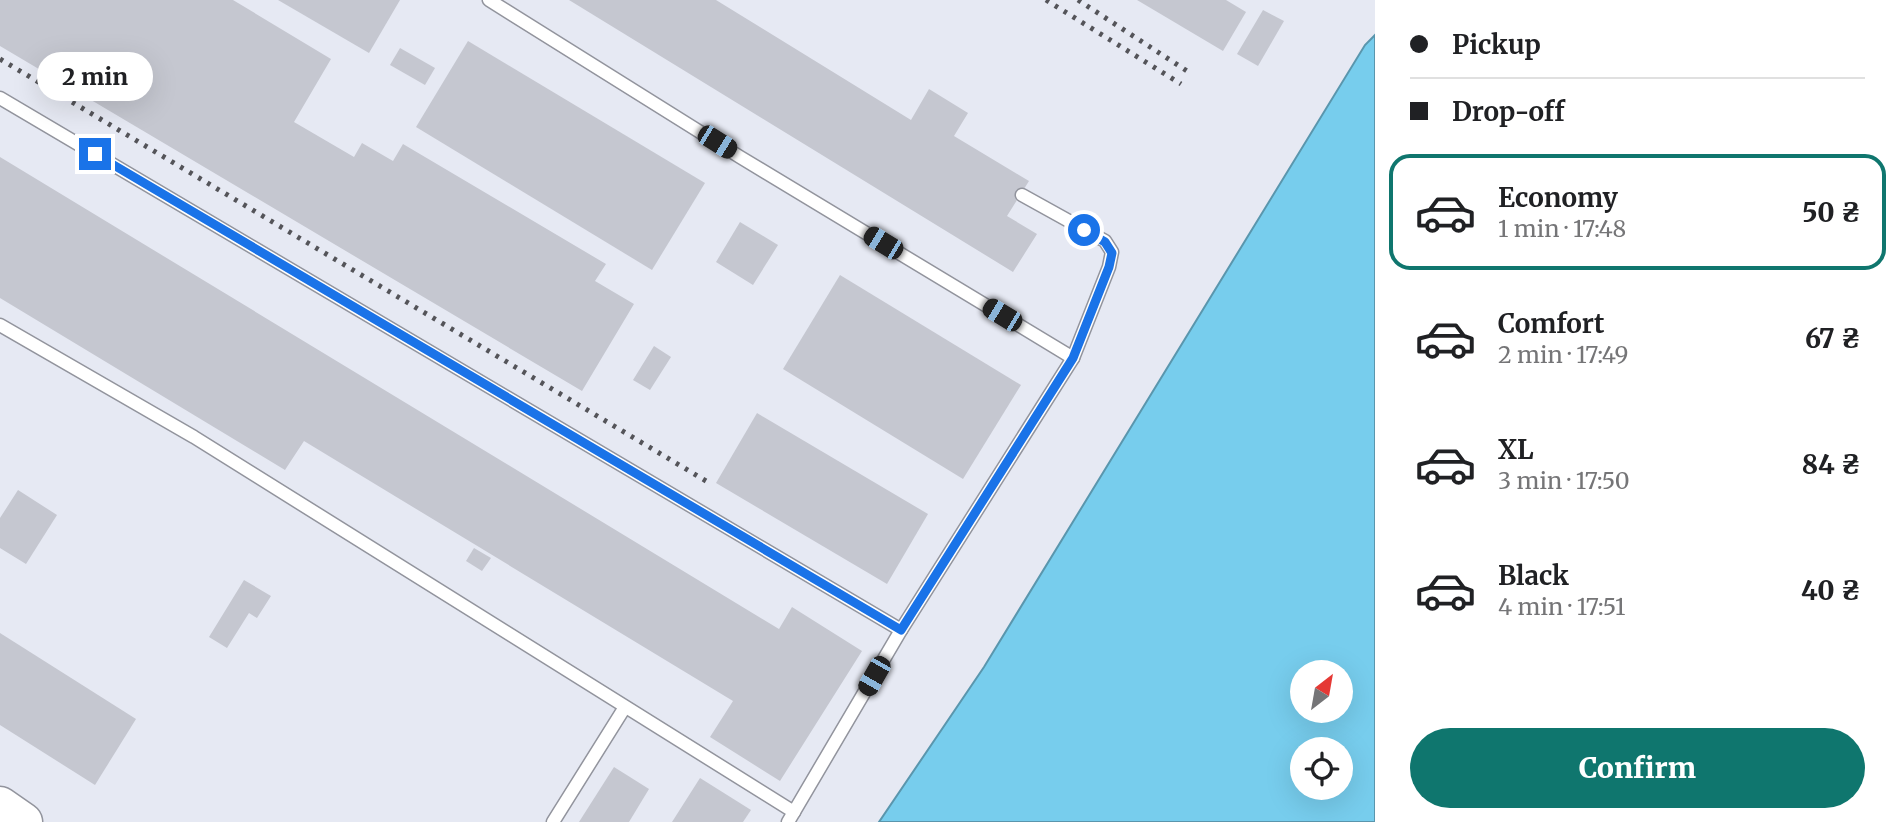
<!DOCTYPE html>
<meta charset="utf-8">
<style>
body{margin:0;font-family:Merriweather,serif;background:#f6f6f6;color:#202124;height:100vh;display:flex;flex-direction:column;font-size:26px;white-space:nowrap}
*{box-sizing:border-box;margin:0}
p{font-size:23px;color:#757577}
.icon{flex:none;width:38px;height:38px;fill:none;stroke:currentColor;stroke-width:2;stroke-linecap:round;stroke-linejoin:round}
.map{position:relative;flex:1;overflow:hidden}
.sheet{display:flex;flex-direction:column;background:#fff;width:525px}
.sheet>*{flex:none}
.hud{display:grid;align-content:center;height:154px;padding:0 35px;background:#fff}
.needle{width:46px;rotate:31deg}
.tools{position:absolute;left:1290px;top:660px;display:grid;gap:14px}
.tools a{display:grid;place-items:center;width:63px;height:63px;border-radius:50%;background:#fff;box-shadow:0 7px 28px #0002;font-size:35px}
.end{position:absolute;width:32px;height:32px;margin:-16px;border:9px solid #1a73e8;background:#fff;box-shadow:0 0 0 4px #fff}
.from{border-radius:50%}
.bubble{position:absolute;height:49px;border-radius:24px;background:#fff;box-shadow:0 7px 28px #0002;font-size:23px;font-weight:800;line-height:49px;text-align:center}
.car{position:absolute;width:21px;height:42px;margin:-21px -10px;border-radius:9px;box-shadow:0 0 5px 2px #0007;background:linear-gradient(#222 24%,#8ab4d8 0 40%,#222 0 76%,#8ab4d8 0 86%,#222 0)}
.hud b{display:flex;align-items:center;gap:24px;height:66px;font-size:26px}
.hud b+b{border-top:2px solid #e0e0e0}
.hud i{width:18px;height:18px;background:#202124}
ul{padding:0;list-style:none}
li{display:flex;align-items:center;gap:21px;height:116px;margin:0 14px 10px;padding:0 21px;border:4px solid transparent;border-radius:21px}
li div{flex:1}
li b{display:block;font-size:26px}
li em{font-style:normal;font-weight:800}
li.on{border-color:#0f766e}
li>.icon{width:63px;height:63px;stroke-width:1.5}
.button{display:flex;gap:14px;margin-top:auto;padding:14px 35px}
.button a{flex:1;height:80px;border-radius:42px;background:#0f766e;color:#fff;font-size:28px;font-weight:800;line-height:80px;text-align:center}
main{display:flex;flex:1;min-height:0}
.map>svg:first-child{display:block}
.built{fill:#e6e9f3}
.water{fill:#77cded;stroke:#5a96ad;stroke-width:2;fill-rule:evenodd}
.building{fill:#c5c7d0}
.lines{fill:none;stroke-linecap:round;stroke-linejoin:round}
.service-casing{stroke:#92949d;stroke-width:15}
.trunk-casing{stroke:#92949d;stroke-width:41}
.service{stroke:#fff;stroke-width:12}
.trunk{stroke:#fff;stroke-width:38}
.rail{stroke:#545459;stroke-width:5;stroke-dasharray:3.5 7;stroke-linecap:butt}
.route{stroke:#1a73e8;stroke-width:9}
</style>
<main>
<div class="map">
<svg width="1375" height="822" viewBox="0 0 1375 822">
<rect width="100%" height="100%" fill="#f7f9ff"/>
<path class="built" d="M0,0H1375V35L1365,45L984,667L879,822H0Z"/>
<path class="water" d="M1375,35V822H879L984,667L1365,45ZM1302,672H1340V710H1302ZM1302,749H1340V788H1302Z"/>
<g class="building">
<path d="M0,0H233L331,59L294,122L354,157L362,143L393,161L403,144L606,264L595,281L634,304L582,391L0,46Z"/>
<path d="M278,0H400L369,53Z"/>
<path d="M569,0H716L911,120L929,89L968,113L954,136L1029,181L1007,216L1037,234L1013,272Z"/>
<path d="M1137,0H1226L1246,12L1223,51Z"/>
<path d="M1263,10L1284,21L1258,66L1237,54Z"/>
<path d="M468,41L705,183L652,270L416,127Z"/>
<path d="M400,48L435,68L425,85L390,65Z"/>
<path d="M0,157L779,629L792,607L862,651L780,781L710,737L733,701L304,441L285,470L0,298Z"/>
<path d="M740,222L778,245L753,285L716,262Z"/>
<path d="M840,275L1021,385L963,479L783,369Z"/>
<path d="M654,346L671,357L650,390L633,380Z"/>
<path d="M757,413L928,514L887,584L716,483Z"/>
<path d="M18,490L57,515L26,564L0,548V518Z"/>
<path d="M474,548L491,558L482,571L466,561Z"/>
<path d="M244,580L271,596L257,618L249,613L227,648L209,637Z"/>
<path d="M0,633L136,719L95,785L0,725Z"/>
<path d="M614,767L649,789L629,822H579Z"/>
<path d="M700,778L751,810L743,822H672Z"/>
</g>
<g class="lines">
<g class="service-casing">
<g id="service">
<path d="M489,0L740,157L1073,358"/>
<path d="M0,98L901,630"/>
<path d="M0,325L194,437L794,812"/>
<path d="M553,822L625,707"/>
<path d="M788,822L901,630L1073,358L1109,267L1112,252L1105,241L1022,195"/>
</g>
</g>
<g class="trunk-casing">
<path id="trunk" d="M0,806L23,822"/>
</g>
<use href="#service" class="service"/>
<use href="#trunk" class="trunk"/>
<g class="rail">
<path d="M1046,0L1181,84"/>
<path d="M1078,0L1187,71"/>
<path d="M0,59L706,481"/>
</g>
</g>
<g class="lines">
<path class="route" d="M95,154L901,630L1073,358L1109,267L1112,253L1105,242L1084,230"/>
</g>
</svg>
<div class="tools">
<a><svg class="needle" viewBox="-14 -14 28 28"><path d="M0-13l5 13h-10z" fill="#e53935"/><path d="M0 13l5-13h-10z" fill="#757577"/></svg></a>
<a><svg class="icon" aria-label="locate" viewBox="0 0 24 24"><circle cx="12" cy="12" r="6"/><path d="M12 2v4M12 18v4M2 12h4M18 12h4"/></svg></a>
</div>
<i class="end from" style="left:1084px;top:230px"></i>
<i class="end" style="left:95px;top:154px"></i>
<div class="bubble" style="left:37px;top:52px;width:116px">2 min</div>
<i class="car" style="left:717px;top:142px;rotate:122deg"></i>
<i class="car" style="left:883px;top:243px;rotate:301deg"></i>
<i class="car" style="left:1002px;top:315px;rotate:301deg"></i>
<i class="car" style="left:874px;top:676px;rotate:210deg"></i>
</div>
<section class="sheet">
<div class="hud">
<b><i class="from"></i>Pickup</b>
<b><i></i>Drop-off</b>
</div>
<ul>
<li class="on"><svg class="icon" aria-label="car" viewBox="0 0 24 24"><path d="M5 17H2v-5l4-1 3-4h7l3 4 3 1v5h-3M9 17h6M6 11h13"/><circle cx="7" cy="17" r="2"/><circle cx="17" cy="17" r="2"/></svg><div><b>Economy</b><p>1 min · 17:48</p></div><em>50 ₴</em></li>
<li><svg class="icon" aria-label="car" viewBox="0 0 24 24"><path d="M5 17H2v-5l4-1 3-4h7l3 4 3 1v5h-3M9 17h6M6 11h13"/><circle cx="7" cy="17" r="2"/><circle cx="17" cy="17" r="2"/></svg><div><b>Comfort</b><p>2 min · 17:49</p></div><em>67 ₴</em></li>
<li><svg class="icon" aria-label="car" viewBox="0 0 24 24"><path d="M5 17H2v-5l4-1 3-4h7l3 4 3 1v5h-3M9 17h6M6 11h13"/><circle cx="7" cy="17" r="2"/><circle cx="17" cy="17" r="2"/></svg><div><b>XL</b><p>3 min · 17:50</p></div><em>84 ₴</em></li>
<li><svg class="icon" aria-label="car" viewBox="0 0 24 24"><path d="M5 17H2v-5l4-1 3-4h7l3 4 3 1v5h-3M9 17h6M6 11h13"/><circle cx="7" cy="17" r="2"/><circle cx="17" cy="17" r="2"/></svg><div><b>Black</b><p>4 min · 17:51</p></div><em>40 ₴</em></li>
</ul>
<div class="button"><a>Confirm</a></div>
</section>
</main>
